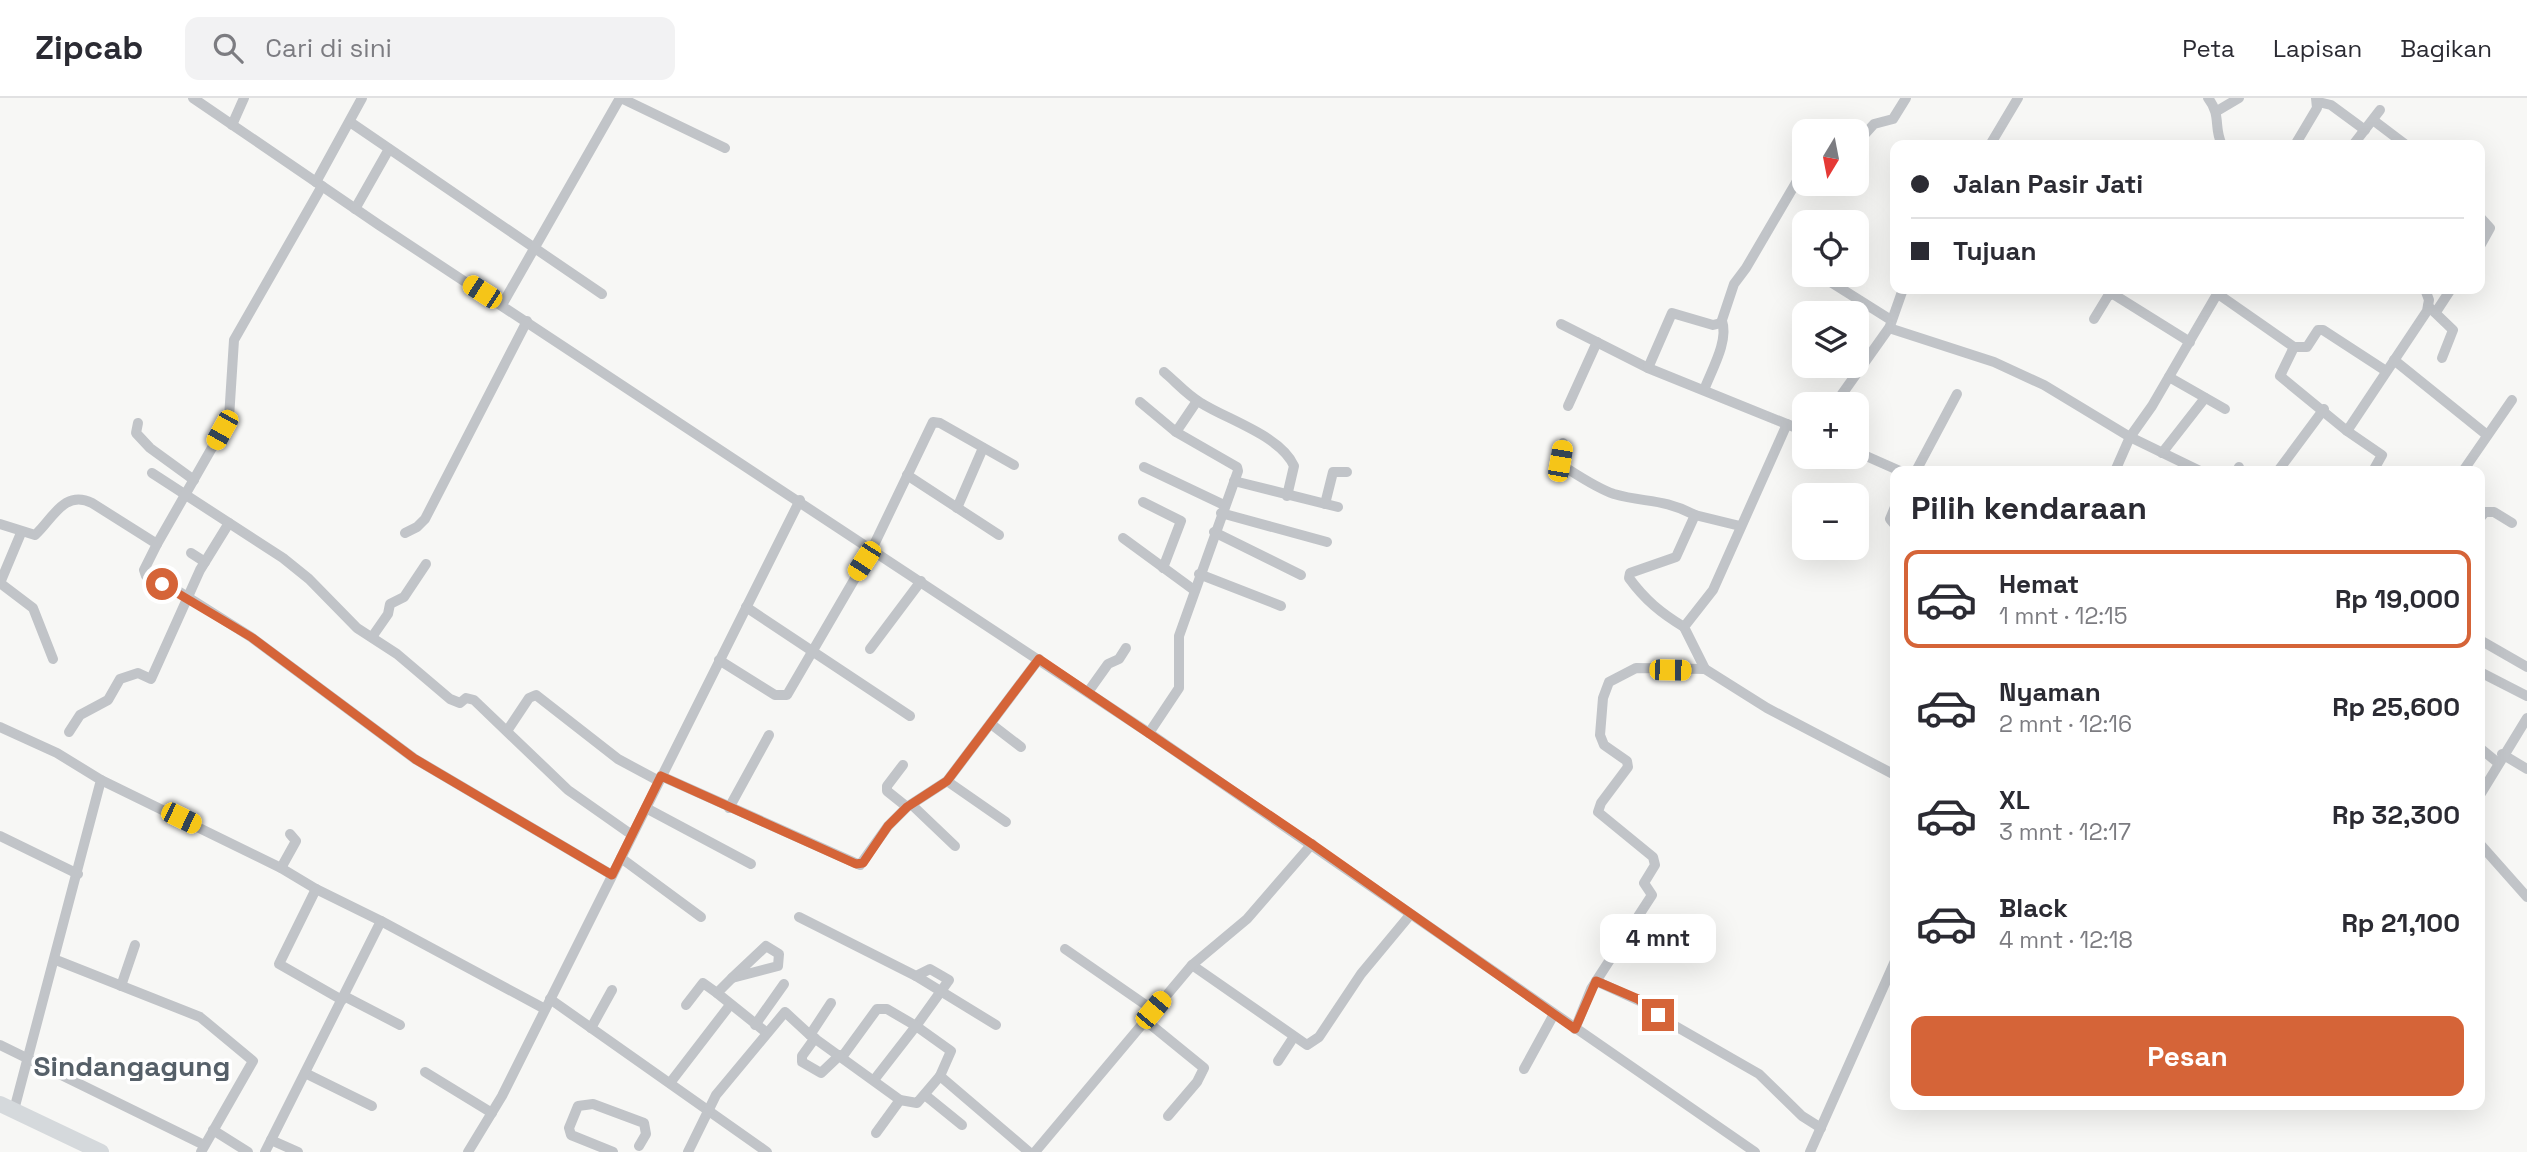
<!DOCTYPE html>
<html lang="id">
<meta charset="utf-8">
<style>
body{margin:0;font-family:"Space Grotesk",sans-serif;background:#f2f2f3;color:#2b2b33;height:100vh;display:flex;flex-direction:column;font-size:26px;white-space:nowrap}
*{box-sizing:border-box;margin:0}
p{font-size:23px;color:#7c7c81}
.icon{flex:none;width:38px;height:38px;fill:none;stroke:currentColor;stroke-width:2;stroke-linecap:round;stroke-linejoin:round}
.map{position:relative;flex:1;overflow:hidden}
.drawer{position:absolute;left:1890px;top:368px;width:595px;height:644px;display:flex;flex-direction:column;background:#fff;border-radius:14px;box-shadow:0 7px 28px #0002}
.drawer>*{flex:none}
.top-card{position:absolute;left:1890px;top:42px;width:595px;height:154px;border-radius:14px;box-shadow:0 7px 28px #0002;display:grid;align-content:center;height:154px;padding:0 21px;background:#fff}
.needle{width:46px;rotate:190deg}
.controls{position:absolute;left:1792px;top:21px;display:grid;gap:14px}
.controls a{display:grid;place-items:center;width:77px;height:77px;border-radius:14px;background:#fff;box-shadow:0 7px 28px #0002;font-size:35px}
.end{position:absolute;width:32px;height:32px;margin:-16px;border:9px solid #d56438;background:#fff;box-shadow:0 0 0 4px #fff}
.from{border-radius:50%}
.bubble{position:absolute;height:49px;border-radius:14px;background:#fff;box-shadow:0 7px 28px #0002;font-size:23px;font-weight:700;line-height:49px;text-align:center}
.car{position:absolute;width:21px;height:42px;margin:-21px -10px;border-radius:9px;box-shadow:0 0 5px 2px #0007;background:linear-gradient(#f5c518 24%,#345 0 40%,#f5c518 0 76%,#345 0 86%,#f5c518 0)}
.top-card b{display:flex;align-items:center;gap:24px;height:66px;font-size:26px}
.top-card b+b{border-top:2px solid #e1e1e2}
.top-card i{width:18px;height:18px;background:#2b2b33}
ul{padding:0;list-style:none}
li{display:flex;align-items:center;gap:21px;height:98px;margin:0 14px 10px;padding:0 7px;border:4px solid transparent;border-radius:14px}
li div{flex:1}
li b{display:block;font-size:26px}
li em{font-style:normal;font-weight:700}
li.active{border-color:#d56438}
li>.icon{width:63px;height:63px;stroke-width:1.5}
h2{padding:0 21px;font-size:32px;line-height:84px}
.action{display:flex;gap:14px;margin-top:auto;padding:14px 21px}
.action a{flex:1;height:80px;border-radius:14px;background:#d56438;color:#fff;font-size:28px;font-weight:700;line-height:80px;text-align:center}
header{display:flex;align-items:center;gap:42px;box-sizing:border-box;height:98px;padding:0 35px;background:#fff;border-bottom:2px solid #e1e1e2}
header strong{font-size:33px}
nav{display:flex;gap:38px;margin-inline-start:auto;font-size:24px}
.search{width:490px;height:63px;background:#f2f2f3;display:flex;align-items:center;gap:18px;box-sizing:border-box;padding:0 24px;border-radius:14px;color:#7c7c81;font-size:26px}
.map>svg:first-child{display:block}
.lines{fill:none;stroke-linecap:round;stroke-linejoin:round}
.street{stroke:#c1c4c8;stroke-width:10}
.primary{stroke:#d5d9dc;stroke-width:16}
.route{stroke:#d56438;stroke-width:9}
.labels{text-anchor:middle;stroke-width:7;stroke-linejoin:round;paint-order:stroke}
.quarter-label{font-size:28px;font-weight:bold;fill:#566069;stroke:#fff}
</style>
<header>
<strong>Zipcab</strong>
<div class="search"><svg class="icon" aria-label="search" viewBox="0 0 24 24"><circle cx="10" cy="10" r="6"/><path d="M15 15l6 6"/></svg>Cari di sini</div>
<nav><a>Peta</a><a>Lapisan</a><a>Bagikan</a></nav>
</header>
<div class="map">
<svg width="2527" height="1054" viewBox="0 0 2527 1054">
<rect width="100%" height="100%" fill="#f7f7f5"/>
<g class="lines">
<g class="street">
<path d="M193,0L379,127L1149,635L1755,1054"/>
<path d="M621,0L725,50"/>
<path d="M2208,0C2222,18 2213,29 2222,47"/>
<path d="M2318,4L2331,7L2365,32"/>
<path d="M2217,13L2239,0"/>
<path d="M2373,22L2406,47"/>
<path d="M350,24L602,196"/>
<path d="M232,27L244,0"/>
<path d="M1857,45L1874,26L1893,21L1906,0"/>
<path d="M1990,47L2018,0"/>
<path d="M2295,47L2317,10L2316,0"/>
<path d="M2353,47L2380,12"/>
<path d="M316,84L362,0"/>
<path d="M355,111L389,51"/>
<path d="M2480,119L2490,130L2480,148"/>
<path d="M1829,183L1891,222"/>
<path d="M2218,196L2294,249H2307L2318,232H2323L2386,273"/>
<path d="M502,207L620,0"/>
<path d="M2428,208L2453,232L2442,260"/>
<path d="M2436,214L2451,191"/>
<path d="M2094,221L2108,198L2113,196L2190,244"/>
<path d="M1561,226L1648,270L1804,333"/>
<path d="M1890,228L1903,191"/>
<path d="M2294,249L2280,278L2347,333"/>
<path d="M2394,262L2487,337"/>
<path d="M1648,270L1672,215L1713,227L1721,225L1734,186L1746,170L1804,71"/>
<path d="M1164,274C1176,284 1187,297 1201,305C1228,322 1281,338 1294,368L1287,398"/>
<path d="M2169,279L2225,311"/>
<path d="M1704,292C1711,273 1729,243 1722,223"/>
<path d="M1140,304L1176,334"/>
<path d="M1835,306L1889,230L1994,264L2044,287L2130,339L2200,373"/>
<path d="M1568,308L1597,244"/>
<path d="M138,325L136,335L150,350L194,382"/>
<path d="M1563,345L1560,366C1576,376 1596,390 1614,396C1645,405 1662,400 1695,417"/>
<path d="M1857,354L1900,373"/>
<path d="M2162,355L2205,300"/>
<path d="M1144,369L1224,407"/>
<path d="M1916,373L1957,296"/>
<path d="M2115,373L2130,339L2152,308L2220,191"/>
<path d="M2237,373L2239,369"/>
<path d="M2278,373L2324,311"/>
<path d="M2373,373L2382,357L2347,333L2427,213L2429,202L2425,191"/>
<path d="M2463,373L2512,302"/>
<path d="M152,375L283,460L309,481L357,530L397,556L450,601L460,605L466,600L474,602L568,692L632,737"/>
<path d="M907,377L999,437"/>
<path d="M1234,383L1338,409"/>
<path d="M1143,404L1181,423L1163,470"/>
<path d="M1325,406L1333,374H1347"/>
<path d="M1895,409L1890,421L1895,427"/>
<path d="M957,410L983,350"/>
<path d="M1221,415L1327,444"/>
<path d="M2480,420L2485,414H2494L2512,425"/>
<path d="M0,426L35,437C52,422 64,391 92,405L157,446L144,472L146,478L178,493L251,539L415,661L612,777"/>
<path d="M1214,434L1301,477"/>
<path d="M21,435L0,485L33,510L53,561"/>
<path d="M405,435L417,429L425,421L527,223"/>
<path d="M1123,440L1194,492"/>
<path d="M157,446L229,320L234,242L322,88"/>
<path d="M191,455L205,464"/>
<path d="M1199,476L1281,508"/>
<path d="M746,509L910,618"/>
<path d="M1684,529C1661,515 1645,502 1629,480L1630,475L1676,459L1695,417L1740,428"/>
<path d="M372,539L388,516L390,506L404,499L426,466"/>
<path d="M2480,542L2527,569"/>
<path d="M870,551L921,483"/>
<path d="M719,562L775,597H787L872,451L933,324L940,325L1014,367"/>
<path d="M1705,571L1684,529L1713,492L1787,326"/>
<path d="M2480,574L2527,598"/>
<path d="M1088,594L1108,566L1119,561L1126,550"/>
<path d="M991,626L1021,649"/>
<path d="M0,629L57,655L101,682L14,1012"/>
<path d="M507,633L529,600L536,597L618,661L659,683"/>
<path d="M69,634L80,617L108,602L120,581L138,575L151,581L200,472L229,425"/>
<path d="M1149,635L1179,590V538L1238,373L1237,369L1176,334L1197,303"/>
<path d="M2480,650L2497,664"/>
<path d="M2502,656L2527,671"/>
<path d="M903,667L887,688V693L907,709"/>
<path d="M661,678L860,767L888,728L907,709L947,683L1039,561"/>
<path d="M101,682L281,770L316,791L381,823"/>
<path d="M947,683L1006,724"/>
<path d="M2480,697L2527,620"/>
<path d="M2480,703V716"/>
<path d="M912,707L955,748"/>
<path d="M646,710L751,766"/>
<path d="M729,710L769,637"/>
<path d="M0,738L78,776"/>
<path d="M2480,746L2527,799"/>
<path d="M621,760L701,819"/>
<path d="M281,770L296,743L290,736"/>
<path d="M316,791L279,866L342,902"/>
<path d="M799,819L916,878L930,871L949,882L916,928L951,953L940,978L1029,1054"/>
<path d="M766,848L779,856L778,868L732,880Z"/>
<path d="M1065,851L1153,912"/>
<path d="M56,862L200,919L253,963L201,1054"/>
<path d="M1192,867L1307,947L1319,939L1361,876L1410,817"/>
<path d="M916,878L996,927"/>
<path d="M732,880L717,895L767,935"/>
<path d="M1596,883L1646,906L1670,925L1759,976L1802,1018L1821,1030"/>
<path d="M121,888L135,847"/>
<path d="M344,898L400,927"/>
<path d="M550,901L767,1054"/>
<path d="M686,907L703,885L717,895"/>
<path d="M1145,922L1204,970L1197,984L1168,1018"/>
<path d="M755,927L784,886"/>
<path d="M591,930L612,892"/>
<path d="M1575,931L1591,891L1652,797L1644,785L1655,767L1653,759L1598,714L1601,705L1628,669L1627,663L1604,647L1600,637L1603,600L1609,584L1636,570L1705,571L1767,610L1895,677"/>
<path d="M810,937L831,905"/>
<path d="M815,940L802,958V964L821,975L840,957"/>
<path d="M0,947L204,1047"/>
<path d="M842,959L877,911H887L916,928L874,982"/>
<path d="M1278,963L1293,940"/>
<path d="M1524,971L1554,916"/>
<path d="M425,974L492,1015"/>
<path d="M305,975L372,1008"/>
<path d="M670,985L730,907"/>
<path d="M925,997L962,1027"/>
<path d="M213,1032L248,1054"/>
<path d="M876,1035L900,1002"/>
<path d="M271,1042L298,1054"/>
<path d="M265,1054L381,823L545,911"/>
<path d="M468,1054L502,998L800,402"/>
<path d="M613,1054L571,1037L569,1030L578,1008L593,1006L644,1025L646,1036L639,1048"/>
<path d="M688,1054L716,997L785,914L810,937L900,1002L917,1005L940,978"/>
<path d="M1035,1054L1192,867L1247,821L1312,746"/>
<path d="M1810,1054L1895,863"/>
</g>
<path class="primary" d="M0,1006L101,1054"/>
</g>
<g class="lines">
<path class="route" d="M162,486L251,539L415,661L612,777L661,678L856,766L863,765L888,728L907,709L947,683L1039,561L1312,746L1575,931L1596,883L1638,901L1658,917"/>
</g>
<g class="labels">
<g class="quarter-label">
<text x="132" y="978">Sindangagung</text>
</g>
</g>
</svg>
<div class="controls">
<a><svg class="needle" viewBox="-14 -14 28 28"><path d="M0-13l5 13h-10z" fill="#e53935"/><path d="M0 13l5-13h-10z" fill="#7c7c81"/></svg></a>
<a><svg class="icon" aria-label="locate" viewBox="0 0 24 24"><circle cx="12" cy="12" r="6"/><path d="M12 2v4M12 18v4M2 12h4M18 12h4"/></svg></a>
<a><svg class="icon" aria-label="layers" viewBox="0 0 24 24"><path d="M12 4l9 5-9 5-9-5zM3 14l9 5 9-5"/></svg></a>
<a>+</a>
<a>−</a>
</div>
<i class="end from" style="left:162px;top:486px"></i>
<i class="end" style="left:1658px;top:917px"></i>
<div class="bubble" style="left:1600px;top:816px;width:116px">4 mnt</div>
<i class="car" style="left:482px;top:194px;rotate:303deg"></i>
<i class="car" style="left:222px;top:332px;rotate:209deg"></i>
<i class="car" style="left:1560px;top:363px;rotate:10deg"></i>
<i class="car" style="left:864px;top:463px;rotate:213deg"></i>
<i class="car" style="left:1670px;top:572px;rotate:91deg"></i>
<i class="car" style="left:181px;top:720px;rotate:116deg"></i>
<i class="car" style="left:1153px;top:912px;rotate:40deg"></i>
<div class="top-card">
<b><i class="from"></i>Jalan Pasir Jati</b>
<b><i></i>Tujuan</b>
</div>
<section class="drawer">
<h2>Pilih kendaraan</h2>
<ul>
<li class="active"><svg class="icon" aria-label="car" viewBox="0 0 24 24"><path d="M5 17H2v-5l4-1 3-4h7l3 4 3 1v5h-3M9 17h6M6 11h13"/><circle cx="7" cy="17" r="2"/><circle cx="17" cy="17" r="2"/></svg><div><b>Hemat</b><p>1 mnt · 12:15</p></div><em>Rp 19,000</em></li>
<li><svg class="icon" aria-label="car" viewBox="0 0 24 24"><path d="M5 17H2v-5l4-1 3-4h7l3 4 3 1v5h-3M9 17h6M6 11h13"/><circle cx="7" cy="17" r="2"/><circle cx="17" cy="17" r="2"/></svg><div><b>Nyaman</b><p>2 mnt · 12:16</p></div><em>Rp 25,600</em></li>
<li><svg class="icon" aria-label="car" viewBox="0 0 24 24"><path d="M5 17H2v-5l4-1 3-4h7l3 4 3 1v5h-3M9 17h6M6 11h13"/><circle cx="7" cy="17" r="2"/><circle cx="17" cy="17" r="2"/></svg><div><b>XL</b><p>3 mnt · 12:17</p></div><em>Rp 32,300</em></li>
<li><svg class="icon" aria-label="car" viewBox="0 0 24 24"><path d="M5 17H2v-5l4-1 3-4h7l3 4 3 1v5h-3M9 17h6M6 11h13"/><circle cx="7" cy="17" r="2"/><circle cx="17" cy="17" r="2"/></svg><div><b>Black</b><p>4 mnt · 12:18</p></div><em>Rp 21,100</em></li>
</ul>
<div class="action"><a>Pesan</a></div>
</section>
</div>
